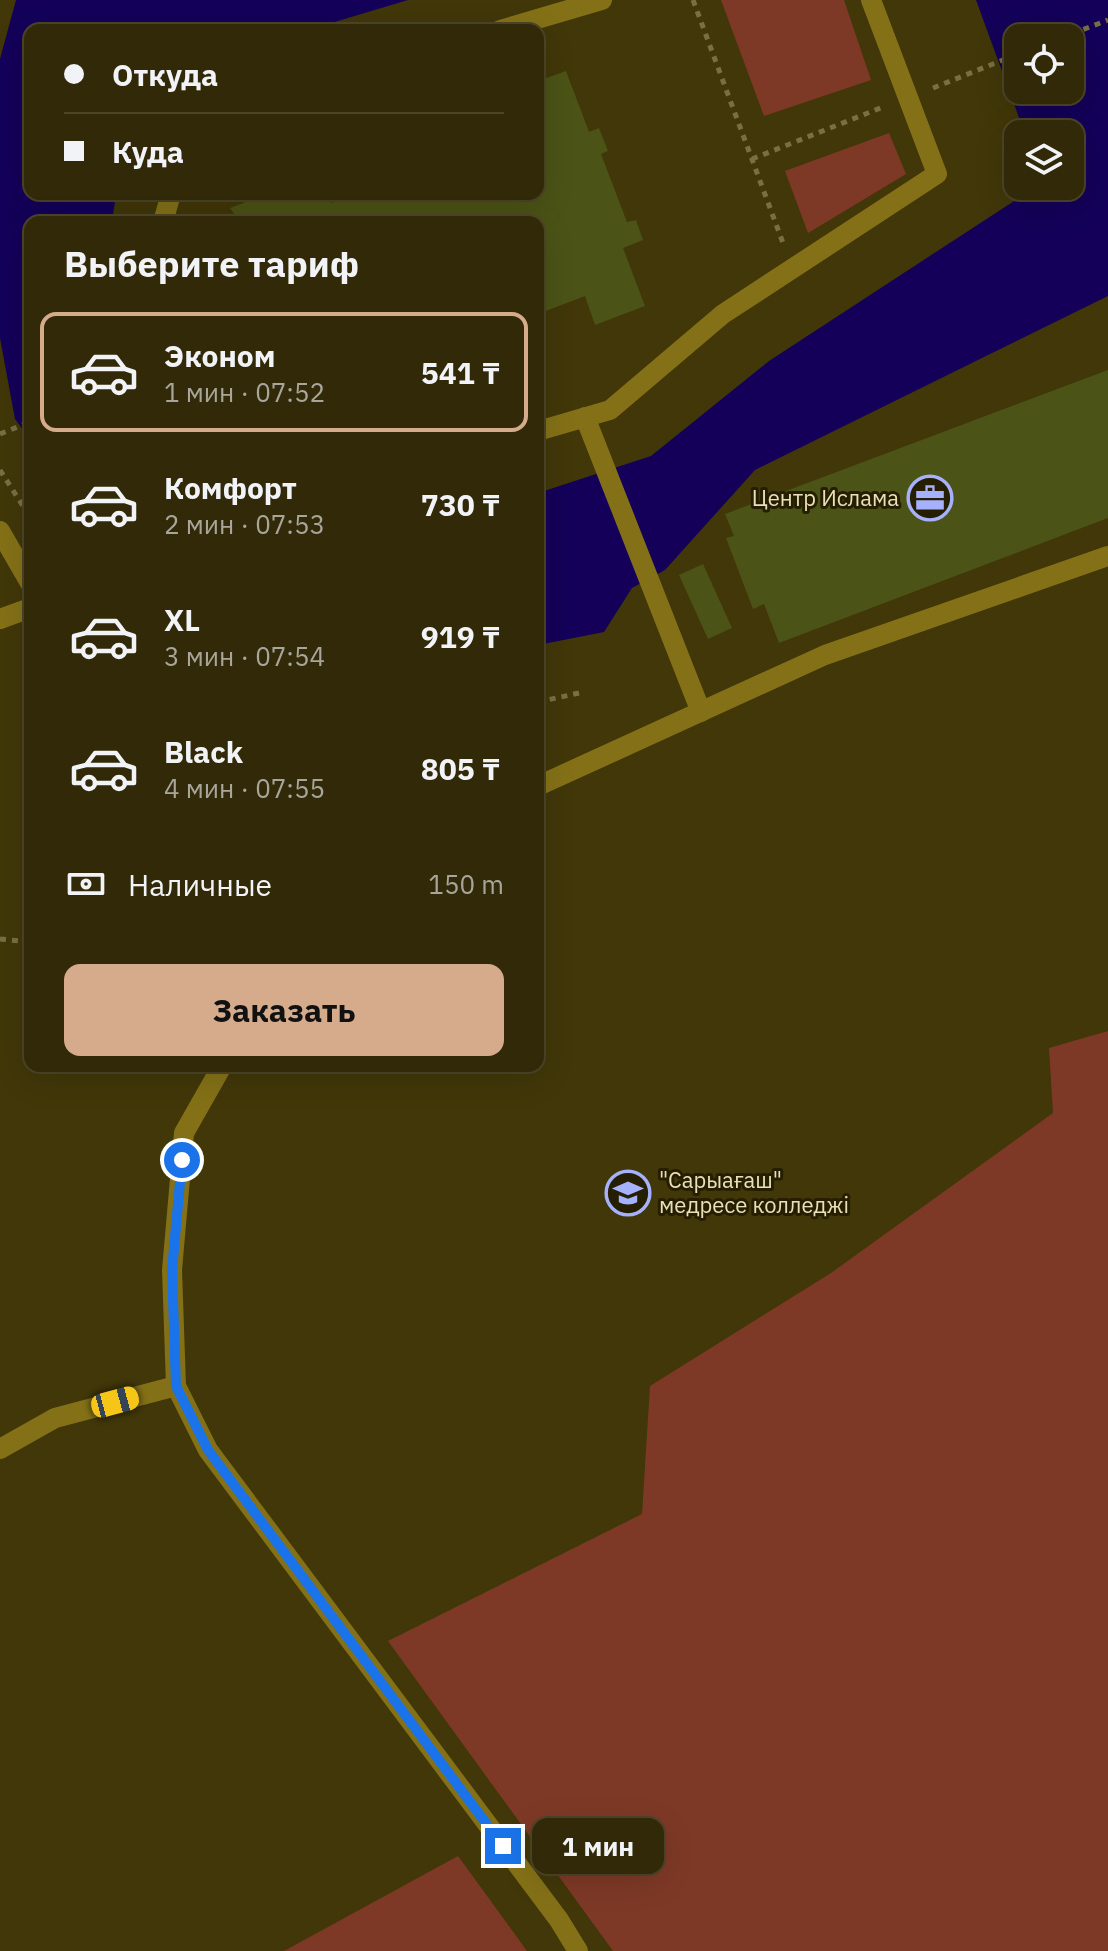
<!DOCTYPE html>
<html lang="ru">
<meta charset="utf-8">
<style>
body{margin:0;font-family:"IBM Plex Sans",sans-serif;background:#3d3515;color:#f1f3f6;height:100vh;display:flex;flex-direction:column;font-size:30px;white-space:nowrap}
*{box-sizing:border-box;margin:0}
p{font-size:26px;color:#a8a69b}
.icon{flex:none;width:44px;height:44px;fill:none;stroke:currentColor;stroke-width:2;stroke-linecap:round;stroke-linejoin:round}
.map{position:relative;flex:1;overflow:hidden}
.panel{position:absolute;left:24px;top:216px;width:520px;height:856px;display:flex;flex-direction:column;background:#312907;border-radius:16px;box-shadow:0 8px 32px #0002,0 0 0 2px #4c4528}
.panel>*{flex:none}
.guide{position:absolute;left:24px;top:24px;width:520px;height:176px;border-radius:16px;box-shadow:0 8px 32px #0002,0 0 0 2px #4c4528;display:grid;align-content:center;height:176px;padding:0 40px;background:#312907}
.fabs{position:absolute;left:1004px;top:24px;display:grid;gap:16px}
.fabs a{display:grid;place-items:center;width:80px;height:80px;border-radius:16px;background:#312907;box-shadow:0 8px 32px #0002,0 0 0 2px #4c4528;font-size:40px}
.end{position:absolute;width:36px;height:36px;margin:-18px;border:10px solid #1a73e8;background:#fff;box-shadow:0 0 0 4px #fff}
.from{border-radius:50%}
.bubble{position:absolute;height:56px;border-radius:16px;background:#312907;box-shadow:0 8px 32px #0002,0 0 0 2px #4c4528;font-size:26px;font-weight:700;line-height:56px;text-align:center}
.car{position:absolute;width:24px;height:48px;margin:-24px -12px;border-radius:10px;box-shadow:0 0 6px 2px #0007;background:linear-gradient(#f5c518 24%,#345 0 40%,#f5c518 0 76%,#345 0 86%,#f5c518 0)}
.guide b{display:flex;align-items:center;gap:28px;height:76px;font-size:30px}
.guide b+b{border-top:2px solid #4c4528}
.guide i{width:20px;height:20px;background:#f1f3f6}
ul{padding:0;list-style:none}
li{display:flex;align-items:center;gap:24px;height:120px;margin:0 16px 12px;padding:0 24px;border:4px solid transparent;border-radius:16px}
li div{flex:1}
li b{display:block;font-size:30px}
li em{font-style:normal;font-weight:700}
li.selected{border-color:#d6ab8b}
li>.icon{width:72px;height:72px;stroke-width:1.5}
h2{padding:0 40px;font-size:36px;line-height:96px}
.pay{display:flex;align-items:center;gap:20px;height:88px;padding:0 40px;font-size:30px}
.pay p{margin-inline-start:auto}
.action{display:flex;gap:16px;margin-top:auto;padding:16px 40px}
.action a{flex:1;height:92px;border-radius:16px;background:#d6ab8b;color:#111;font-size:32px;font-weight:700;line-height:92px;text-align:center}
.map>svg:first-child{display:block}
.green{fill:#7e3926}
.water{fill:#140059;fill-rule:evenodd}
.building{fill:#4b5316}
.lines{fill:none;stroke-linecap:round;stroke-linejoin:round}
.path{stroke:#796f44;stroke-width:5;stroke-dasharray:6 6;stroke-linecap:butt}
.service{stroke:#847117;stroke-width:20}
.minor{stroke:#847117;stroke-width:20}
.route{stroke:#1a73e8;stroke-width:10}
.labels{text-anchor:middle;stroke-width:6;stroke-linejoin:round;paint-order:stroke}
.poi-label{font-size:22px;fill:#e9e0b9;stroke:#261e00;text-anchor:end}
</style>
<div class="map">
<svg width="1108" height="1951" viewBox="0 0 1108 1951">
<rect width="100%" height="100%" fill="#413709"/>
<g class="green">
<path d="M721,0H844L871,80L764,116Z"/>
<path d="M889,133L906,174L808,233L785,171Z"/>
<path d="M1108,1031V1951H613L388,1641L642,1514L650,1386L831,1273L1053,1113L1049,1048Z"/>
<path d="M458,1856L527,1951H284Z"/>
</g>
<g class="water">
<path d="M16,0H408L308,30H30V194H116L112,222H30V439L15,419L0,338V59Z"/>
<path d="M976,0H1108V296L755,470L665,570L632,588L604,632L538,645V493L651,456L769,361L1037,186H1070V134H1025ZM1018,38H1070V90H1018Z"/>
</g>
<g class="building">
<path d="M566,71L589,132L599,128L608,151L601,154L627,222L636,220L643,240L623,248L645,306L595,325L585,296L538,314V222H227L237,218L230,208L267,194H294L295,197L301,194H327L331,203L355,194H361L363,199L376,194H538V81Z"/>
<path d="M1108,370V518L779,643L764,604L753,609L726,538L734,536L725,514Z"/>
<path d="M703,564L732,628L708,639L679,575Z"/>
</g>
<g class="lines">
<g class="path">
<path d="M693,0L783,243"/>
<path d="M1061,38L1108,20"/>
<path d="M933,88L1018,54"/>
<path d="M752,159L883,107"/>
<path d="M0,434L30,422"/>
<path d="M0,470L30,517"/>
<path d="M538,683L541,701"/>
<path d="M538,702L579,693"/>
<path d="M0,939L30,942"/>
</g>
<g class="service">
<path d="M500,30L602,0"/>
<path d="M163,222L171,194"/>
<path d="M585,417L701,712"/>
<path d="M538,431L610,410L723,314L937,174L871,0"/>
<path d="M0,531L30,583"/>
<path d="M0,619L30,608"/>
</g>
<g class="minor">
<path d="M538,786L825,655L1108,556"/>
<path d="M222,1066L184,1133L172,1270L176,1386L208,1450L559,1920L578,1951"/>
<path d="M0,1449L55,1418L176,1386"/>
</g>
</g>
<g class="lines">
<path class="route" d="M182,1160L172,1270L176,1386L208,1450L503,1846"/>
</g>
<defs>
<g id="office-ring" transform="scale(2.3)"><circle r="9.5" fill="#261e00" stroke="#a5b1fc" stroke-width="1.5"/><path d="M-6-3h4V-5.5h4V-3h4V5H-6ZM-1-4.5V-3h2v-1.5ZM-6 0V1H6V0Z" fill="#a5b1fc"/></g>
<g id="university-ring" transform="scale(2.3)"><circle r="9.5" fill="#261e00" stroke="#a5b1fc" stroke-width="1.5"/><path d="M0-5L7-2L0 1L-7-2ZM-4 1L0 2.5L4 1V4Q0 6-4 4Z" fill="#a5b1fc"/></g>
</defs>
<g fill-rule="evenodd">
<use href="#office-ring" x="930" y="498"/>
<use href="#university-ring" x="628" y="1193"/>
</g>
<g class="labels">
<g class="poi-label">
<text x="899" y="506">Центр Ислама</text>
<text x="659" y="1188" text-anchor="start">"Сарыағаш"<tspan x="659" dy="25">медресе колледжі</tspan></text>
</g>
</g>
</svg>
<div class="fabs">
<a><svg class="icon" aria-label="locate" viewBox="0 0 24 24"><circle cx="12" cy="12" r="6"/><path d="M12 2v4M12 18v4M2 12h4M18 12h4"/></svg></a>
<a><svg class="icon" aria-label="layers" viewBox="0 0 24 24"><path d="M12 4l9 5-9 5-9-5zM3 14l9 5 9-5"/></svg></a>
</div>
<i class="end from" style="left:182px;top:1160px"></i>
<i class="end" style="left:503px;top:1846px"></i>
<div class="bubble" style="left:532px;top:1818px;width:132px">1 мин</div>
<i class="car" style="left:115px;top:1402px;rotate:75deg"></i>
<div class="guide">
<b><i class="from"></i>Откуда</b>
<b><i></i>Куда</b>
</div>
<section class="panel">
<h2>Выберите тариф</h2>
<ul>
<li class="selected"><svg class="icon" aria-label="car" viewBox="0 0 24 24"><path d="M5 17H2v-5l4-1 3-4h7l3 4 3 1v5h-3M9 17h6M6 11h13"/><circle cx="7" cy="17" r="2"/><circle cx="17" cy="17" r="2"/></svg><div><b>Эконом</b><p>1 мин · 07:52</p></div><em>541 ₸</em></li>
<li><svg class="icon" aria-label="car" viewBox="0 0 24 24"><path d="M5 17H2v-5l4-1 3-4h7l3 4 3 1v5h-3M9 17h6M6 11h13"/><circle cx="7" cy="17" r="2"/><circle cx="17" cy="17" r="2"/></svg><div><b>Комфорт</b><p>2 мин · 07:53</p></div><em>730 ₸</em></li>
<li><svg class="icon" aria-label="car" viewBox="0 0 24 24"><path d="M5 17H2v-5l4-1 3-4h7l3 4 3 1v5h-3M9 17h6M6 11h13"/><circle cx="7" cy="17" r="2"/><circle cx="17" cy="17" r="2"/></svg><div><b>XL</b><p>3 мин · 07:54</p></div><em>919 ₸</em></li>
<li><svg class="icon" aria-label="car" viewBox="0 0 24 24"><path d="M5 17H2v-5l4-1 3-4h7l3 4 3 1v5h-3M9 17h6M6 11h13"/><circle cx="7" cy="17" r="2"/><circle cx="17" cy="17" r="2"/></svg><div><b>Black</b><p>4 мин · 07:55</p></div><em>805 ₸</em></li>
</ul>
<div class="pay"><svg class="icon" aria-label="cash" viewBox="0 0 24 24"><path d="M3 7h18v10H3z"/><circle cx="12" cy="12" r="2"/></svg>Наличные<p>150 m</p></div>
<div class="action"><a>Заказать</a></div>
</section>
</div>
